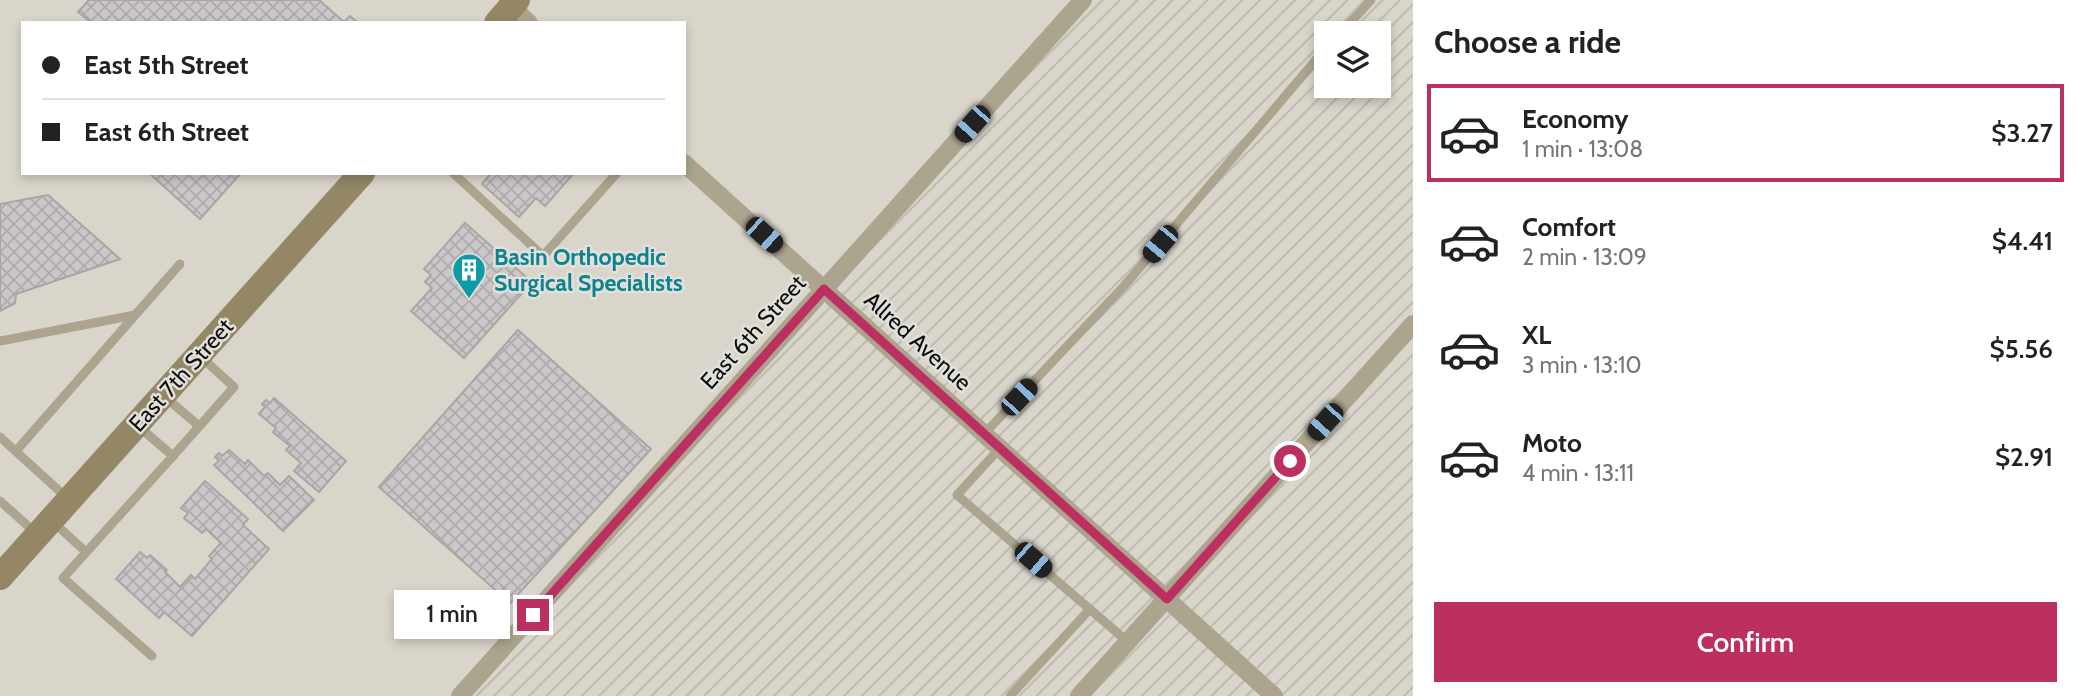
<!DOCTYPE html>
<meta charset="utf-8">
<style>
body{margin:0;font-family:Cabin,sans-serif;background:#f6f6f6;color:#222;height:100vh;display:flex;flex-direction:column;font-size:26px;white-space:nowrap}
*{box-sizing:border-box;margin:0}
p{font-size:23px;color:#767676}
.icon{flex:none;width:38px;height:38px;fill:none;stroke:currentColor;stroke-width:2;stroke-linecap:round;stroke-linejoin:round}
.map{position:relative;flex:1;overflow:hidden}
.drawer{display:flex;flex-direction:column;background:#fff;width:665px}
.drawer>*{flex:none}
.hud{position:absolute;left:21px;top:21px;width:665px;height:154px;border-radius:0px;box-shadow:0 4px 10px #0003;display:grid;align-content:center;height:154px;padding:0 21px;background:#fff}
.buttons{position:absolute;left:1314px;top:21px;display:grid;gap:14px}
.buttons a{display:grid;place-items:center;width:77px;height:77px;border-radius:0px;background:#fff;box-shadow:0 4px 10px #0003;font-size:35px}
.end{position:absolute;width:32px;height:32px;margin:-16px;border:9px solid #bc2f61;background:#fff;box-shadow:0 0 0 4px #fff}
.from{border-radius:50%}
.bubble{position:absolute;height:49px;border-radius:0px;background:#fff;box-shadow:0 4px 10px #0003;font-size:23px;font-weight:600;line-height:49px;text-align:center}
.car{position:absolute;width:21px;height:42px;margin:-21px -10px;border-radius:9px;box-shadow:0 0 5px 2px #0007;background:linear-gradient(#222 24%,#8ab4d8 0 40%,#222 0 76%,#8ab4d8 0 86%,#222 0)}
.hud b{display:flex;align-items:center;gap:24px;height:66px;font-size:26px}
.hud b+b{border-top:2px solid #e0e0e0}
.hud i{width:18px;height:18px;background:#222}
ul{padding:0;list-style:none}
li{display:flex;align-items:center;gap:21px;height:98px;margin:0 14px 10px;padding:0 7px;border:4px solid transparent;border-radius:0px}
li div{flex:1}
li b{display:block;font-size:26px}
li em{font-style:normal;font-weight:600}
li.selected{border-color:#bc2f61}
li>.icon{width:63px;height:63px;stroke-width:1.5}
h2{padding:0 21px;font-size:32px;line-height:84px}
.button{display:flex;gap:14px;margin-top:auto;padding:14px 21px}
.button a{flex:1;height:80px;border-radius:0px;background:#bc2f61;color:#fff;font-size:28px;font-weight:600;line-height:80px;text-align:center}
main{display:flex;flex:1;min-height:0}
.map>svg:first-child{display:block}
.built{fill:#d9d5ca;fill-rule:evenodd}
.industrial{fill:url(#industrial-furrows);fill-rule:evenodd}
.building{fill:url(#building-cross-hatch);stroke:#a9a5a7;stroke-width:2}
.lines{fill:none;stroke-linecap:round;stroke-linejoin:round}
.lane{stroke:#aca48e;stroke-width:9}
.street{stroke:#aca48e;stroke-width:18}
.secondary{stroke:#938766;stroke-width:26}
.route{stroke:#bc2f61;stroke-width:9}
.labels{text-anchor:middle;stroke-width:5;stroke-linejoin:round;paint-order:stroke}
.culture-label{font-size:23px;font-weight:bold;fill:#0d838f;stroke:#e1e0db;text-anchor:start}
.street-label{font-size:23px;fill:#0d0d0b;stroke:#e1e0db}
</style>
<main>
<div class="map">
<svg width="1413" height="696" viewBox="0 0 1413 696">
<defs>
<pattern id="industrial-furrows" width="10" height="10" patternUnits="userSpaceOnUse" patternTransform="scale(1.75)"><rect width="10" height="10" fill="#d9d5ca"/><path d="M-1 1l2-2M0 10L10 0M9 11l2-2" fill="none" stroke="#b9b6ac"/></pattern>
<pattern id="building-cross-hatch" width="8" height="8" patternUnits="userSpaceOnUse" patternTransform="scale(1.75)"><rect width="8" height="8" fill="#cbc7c9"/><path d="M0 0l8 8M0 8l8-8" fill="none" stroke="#adaaab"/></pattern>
</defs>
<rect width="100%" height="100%" fill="#e1e0db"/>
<path class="built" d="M0,0H1081L457,696H0ZM23,23H684V173H23Z"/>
<path class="industrial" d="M1081,0H1413V696H457ZM1326,33H1379V86H1326Z"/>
<g class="building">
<path d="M89,0H319L344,22L350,16L358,23H87L89,21L78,12Z"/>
<path d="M149,173H241L200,219Z"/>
<path d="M491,173H574L545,206L536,198L519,217L482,184Z"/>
<path d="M48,195L120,259L16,294L15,303L0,311V204Z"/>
<path d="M465,223L532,282L464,358L411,311L432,288L425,282L431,275L424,269Z"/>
<path d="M518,330L651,449L510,603L379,487Z"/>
<path d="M274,398L346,461L319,492L294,471L301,463L286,450L290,446L273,432L276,428L259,414L265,407L262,404L266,400L270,403Z"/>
<path d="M229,450L245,464L248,460L264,476L268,473L280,485L289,476L314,500L283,531L214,465L219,461L215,457L219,453L222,456Z"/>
<path d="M205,481L248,519L243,525L269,549L192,636L164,612L159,618L116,579L140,552L147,558L150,555L167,570L165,572L180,587L191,575L195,579L212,559L209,556L221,543L206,529L202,533L184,518L188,513L181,508Z"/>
</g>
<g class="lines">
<g class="lane">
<path d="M1341,33L1371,0"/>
<path d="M453,173L543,256L617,173"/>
<path d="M0,341L135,315"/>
<path d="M164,396L199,426"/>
<path d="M138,426L173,456L63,578L152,656"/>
<path d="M984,434L1124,286L1326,48"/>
<path d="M0,437L66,497"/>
<path d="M1000,448L957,495L1128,642"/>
<path d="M16,451L180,264"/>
<path d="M173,456L234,387L200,356"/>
<path d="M0,501L37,534"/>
<path d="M52,521L86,552"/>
<path d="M1010,696L1090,609"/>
</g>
<g class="street">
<path d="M510,0L511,6L529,23"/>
<path d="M684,163L1274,696"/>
<path d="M460,696L1083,0"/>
<path d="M1079,696L1413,324"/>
</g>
<g class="secondary">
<path d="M497,23L517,0"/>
<path d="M0,577L362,173"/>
</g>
</g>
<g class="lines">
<path class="route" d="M533,615L824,289L1167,599L1290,461"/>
</g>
<defs>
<g id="building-pin" transform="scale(1.75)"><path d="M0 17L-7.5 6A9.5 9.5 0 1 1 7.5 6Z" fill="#0f9aa8" stroke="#e1e0db"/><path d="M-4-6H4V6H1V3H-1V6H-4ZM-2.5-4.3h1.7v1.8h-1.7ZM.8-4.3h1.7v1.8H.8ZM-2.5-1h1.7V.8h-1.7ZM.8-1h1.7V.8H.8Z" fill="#fff"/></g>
</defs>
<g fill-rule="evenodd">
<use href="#building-pin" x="469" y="270"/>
</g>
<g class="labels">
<g class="culture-label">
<text x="494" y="265">Basin Orthopedic<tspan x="494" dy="26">Surgical Specialists</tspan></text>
</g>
<g class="street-label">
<text transform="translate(753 332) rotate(-48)" y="8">East 6th Street</text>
<text transform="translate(918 341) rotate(42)" y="8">Allred Avenue</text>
<text transform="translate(181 375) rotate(-48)" y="8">East 7th Street</text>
</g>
</g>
</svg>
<div class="buttons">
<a><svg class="icon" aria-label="layers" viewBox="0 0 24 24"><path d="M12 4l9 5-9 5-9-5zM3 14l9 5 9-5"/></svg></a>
</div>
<i class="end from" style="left:1290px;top:461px"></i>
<i class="end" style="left:533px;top:615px"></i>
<div class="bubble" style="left:394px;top:590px;width:116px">1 min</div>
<i class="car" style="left:972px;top:124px;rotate:222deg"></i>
<i class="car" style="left:764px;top:235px;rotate:132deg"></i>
<i class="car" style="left:1160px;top:244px;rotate:220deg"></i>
<i class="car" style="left:1019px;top:397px;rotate:43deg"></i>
<i class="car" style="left:1325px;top:422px;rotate:222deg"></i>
<i class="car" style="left:1033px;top:560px;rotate:131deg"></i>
<div class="hud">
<b><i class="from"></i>East 5th Street</b>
<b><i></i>East 6th Street</b>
</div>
</div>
<section class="drawer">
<h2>Choose a ride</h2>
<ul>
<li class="selected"><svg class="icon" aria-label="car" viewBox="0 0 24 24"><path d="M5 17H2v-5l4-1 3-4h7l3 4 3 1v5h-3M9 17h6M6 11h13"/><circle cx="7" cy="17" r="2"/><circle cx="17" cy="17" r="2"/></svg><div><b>Economy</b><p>1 min · 13:08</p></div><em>$3.27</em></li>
<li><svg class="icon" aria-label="car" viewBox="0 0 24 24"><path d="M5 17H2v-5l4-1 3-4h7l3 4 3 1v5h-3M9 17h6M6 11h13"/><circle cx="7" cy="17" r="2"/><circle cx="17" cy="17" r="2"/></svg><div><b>Comfort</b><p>2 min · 13:09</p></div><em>$4.41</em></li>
<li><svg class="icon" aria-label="car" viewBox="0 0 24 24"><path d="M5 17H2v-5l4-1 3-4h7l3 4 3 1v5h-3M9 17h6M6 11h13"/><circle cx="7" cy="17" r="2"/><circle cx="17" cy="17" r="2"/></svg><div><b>XL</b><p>3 min · 13:10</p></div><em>$5.56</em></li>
<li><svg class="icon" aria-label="car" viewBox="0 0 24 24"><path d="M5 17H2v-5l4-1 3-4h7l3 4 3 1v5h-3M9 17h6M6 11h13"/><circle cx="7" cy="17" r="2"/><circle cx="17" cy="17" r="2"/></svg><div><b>Moto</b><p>4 min · 13:11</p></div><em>$2.91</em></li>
</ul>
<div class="button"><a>Confirm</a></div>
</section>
</main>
